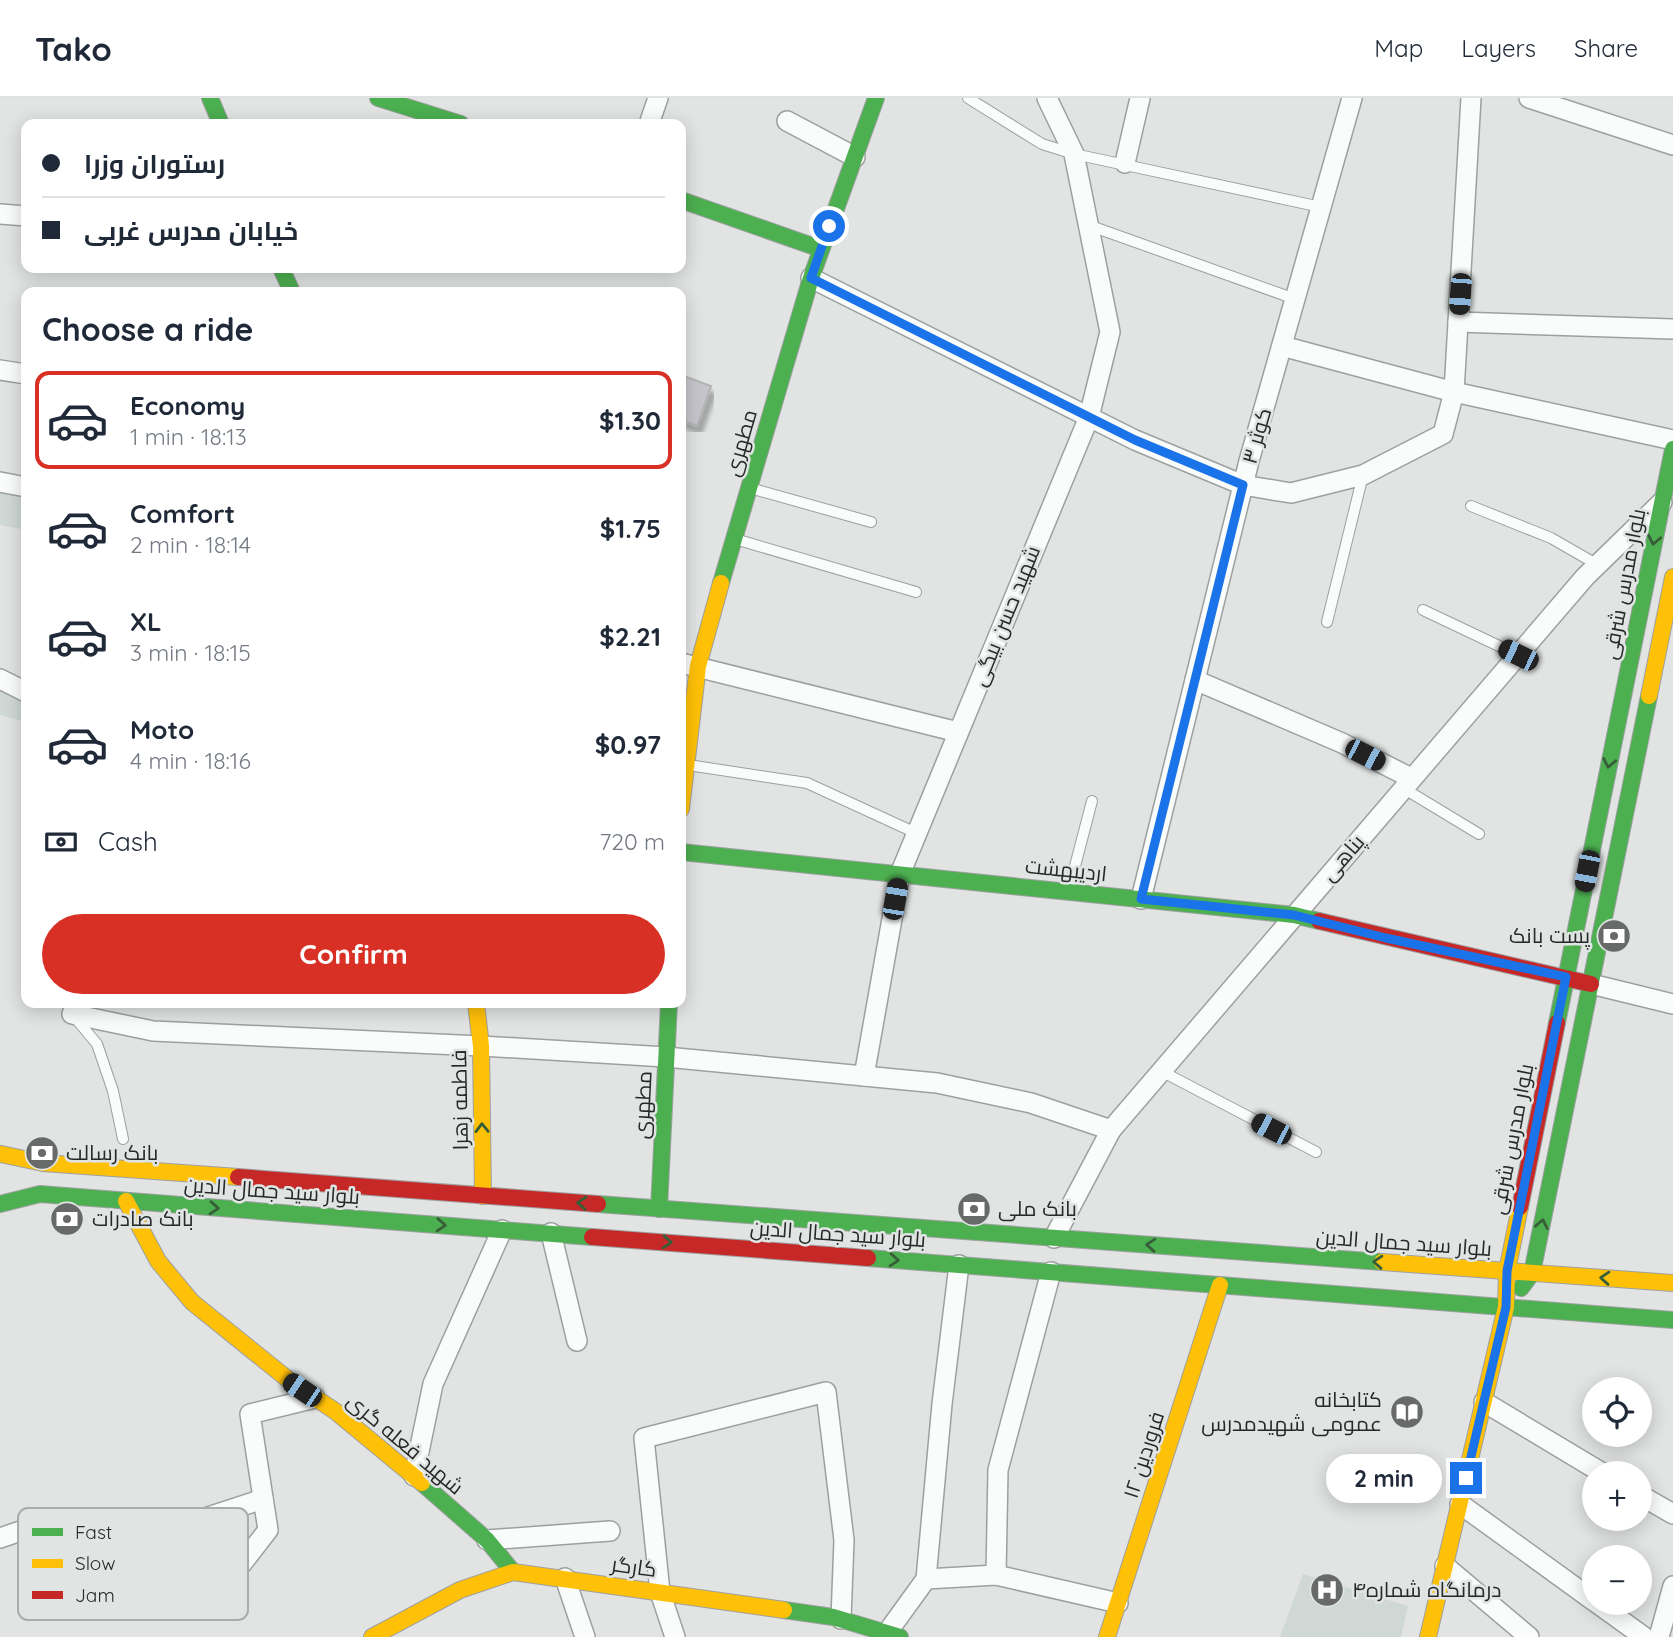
<!DOCTYPE html>
<meta charset="utf-8">
<style>
body{margin:0;font-family:Quicksand,Cairo,sans-serif;background:#f6f6f7;color:#1f2937;height:100vh;display:flex;flex-direction:column;font-size:26px;white-space:nowrap}
*{box-sizing:border-box;margin:0}
p{font-size:23px;color:#747a83}
.icon{flex:none;width:38px;height:38px;fill:none;stroke:currentColor;stroke-width:2;stroke-linecap:round;stroke-linejoin:round}
.map{position:relative;flex:1;overflow:hidden}
.drawer{position:absolute;left:21px;top:189px;width:665px;height:721px;display:flex;flex-direction:column;background:#fff;border-radius:14px;box-shadow:0 4px 18px #0003}
.drawer>*{flex:none}
.guide{position:absolute;left:21px;top:21px;width:665px;height:154px;border-radius:14px;box-shadow:0 4px 18px #0003;display:grid;align-content:center;height:154px;padding:0 21px;background:#fff}
.tools{position:absolute;left:1582px;top:1279px;display:grid;gap:14px}
.tools a{display:grid;place-items:center;width:70px;height:70px;border-radius:50%;background:#fff;box-shadow:0 4px 18px #0003;font-size:35px}
.end{position:absolute;width:32px;height:32px;margin:-16px;border:9px solid #1a73e8;background:#fff;box-shadow:0 0 0 4px #fff}
.from{border-radius:50%}
.bubble{position:absolute;height:49px;border-radius:24px;background:#fff;box-shadow:0 4px 18px #0003;font-size:23px;font-weight:700;line-height:49px;text-align:center}
.car{position:absolute;width:21px;height:42px;margin:-21px -10px;border-radius:9px;box-shadow:0 0 5px 2px #0007;background:linear-gradient(#222 24%,#8ab4d8 0 40%,#222 0 76%,#8ab4d8 0 86%,#222 0)}
.guide b{display:flex;align-items:center;gap:24px;height:66px;font-size:26px}
.guide b+b{border-top:2px solid #e0e1e3}
.guide i{width:18px;height:18px;background:#1f2937}
ul{padding:0;list-style:none}
li{display:flex;align-items:center;gap:21px;height:98px;margin:0 14px 10px;padding:0 7px;border:4px solid transparent;border-radius:14px}
li div{flex:1}
li b{display:block;font-size:26px}
li em{font-style:normal;font-weight:700}
li.active{border-color:#d93025}
li>.icon{width:63px;height:63px;stroke-width:1.5}
h2{padding:0 21px;font-size:32px;line-height:84px}
.pay{display:flex;align-items:center;gap:18px;height:77px;padding:0 21px;font-size:26px}
.pay p{margin-inline-start:auto}
.cta{display:flex;gap:14px;margin-top:auto;padding:14px 21px}
.cta a{flex:1;height:80px;border-radius:42px;background:#d93025;color:#fff;font-size:28px;font-weight:700;line-height:80px;text-align:center}
header{display:flex;align-items:center;gap:42px;box-sizing:border-box;height:98px;padding:0 35px;background:#fff;border-bottom:2px solid #e0e1e3}
header strong{font-size:33px}
nav{display:flex;gap:38px;margin-inline-start:auto;font-size:24px}
.map>svg:first-child{display:block}
.built{fill:#cfd8d5}
.building{fill:#c6c4cc;stroke:#b2b4b4;stroke-width:2;filter:url(#shadow)}
.lines{fill:none;stroke-linecap:round;stroke-linejoin:round}
.lane-casing{stroke:#9ea0a0;stroke-width:12}
.street-casing{stroke:#9ea0a0;stroke-width:22}
.fast-casing{stroke:#9ea0a0;stroke-width:18}
.slow-casing{stroke:#9ea0a0;stroke-width:18}
.jam-casing{stroke:#9ea0a0;stroke-width:18}
.lane{stroke:#fafbfb;stroke-width:10}
.street{stroke:#fafbfb;stroke-width:19}
.fast{stroke:#4caf50;stroke-width:16}
.slow{stroke:#ffc107;stroke-width:16}
.jam{stroke:#c62828;stroke-width:16}
.oneway{stroke:#365f39}
.route{stroke:#1a73e8;stroke-width:9}
.labels{text-anchor:middle;stroke-width:5;stroke-linejoin:round;paint-order:stroke}
.street-label{font-size:21px;fill:#272929;stroke:#e0e5e3}
.poi-label{font-size:21px;fill:#272929;stroke:#e0e5e3;text-anchor:start}
.key{fill:#e0e5e3;stroke:#a8adab;stroke-width:2}
.key-label{font-size:19px;fill:#272929}
</style>
<header>
<strong>Tako</strong>
<nav><a>Map</a><a>Layers</a><a>Share</a></nav>
</header>
<div class="map">
<svg width="1673" height="1539" viewBox="0 0 1673 1539">
<defs>
<filter id="shadow"><feDropShadow dx="4.5" dy="8" stdDeviation="2" flood-color="#0004"/></filter>
</defs>
<rect width="100%" height="100%" fill="#e1e4e3"/>
<g class="built">
<path d="M0,390L26,395V432L0,427Z"/>
<path d="M0,585L26,592V624L0,617Z"/>
<path d="M1303,1476L1408,1508L1401,1539H1280Z"/>
</g>
<path class="building" d="M681,277L711,288L697,328L681,322Z"/>
<g class="lines">
<g class="lane-casing">
<g id="lane">
<path d="M968,0L1042,46L1074,56L1321,109"/>
<path d="M1088,127L1295,201"/>
<path d="M750,390L871,424"/>
<path d="M1471,408L1551,440L1598,467"/>
<path d="M735,441L916,494"/>
<path d="M1423,512L1518,557"/>
<path d="M1327,524L1363,377"/>
<path d="M688,667L807,685L916,735"/>
<path d="M1403,690L1479,736"/>
<path d="M1069,791L1092,703"/>
<path d="M73,905L72,916L97,946L113,993L123,1041"/>
<path d="M1161,973L1316,1054"/>
</g>
</g>
<g class="street-casing">
<g id="street">
<path d="M1529,0L1673,47"/>
<path d="M787,23L855,59"/>
<path d="M649,26L658,0"/>
<path d="M1125,65L1140,0"/>
<path d="M0,116L26,118"/>
<path d="M811,180L1135,342L1243,387L1291,395L1363,377L1443,336L1454,294L1471,0"/>
<path d="M1458,224L1673,231"/>
<path d="M1282,248L1454,294L1673,342"/>
<path d="M0,272L26,276"/>
<path d="M0,384L26,389"/>
<path d="M681,565L958,634"/>
<path d="M0,581L26,594"/>
<path d="M1195,582L1342,645L1411,680"/>
<path d="M1141,801L1249,363L1352,0"/>
<path d="M1591,886L1673,906"/>
<path d="M72,916L153,933L481,948L666,959L937,985L1031,1005L1111,1032"/>
<path d="M864,978L900,776L1089,319L1110,234L1074,56L1047,0"/>
<path d="M551,1135L577,1243"/>
<path d="M1054,1140L1111,1032L1585,479L1662,404"/>
<path d="M1484,1304L1604,1376"/>
<path d="M414,1378L433,1286L502,1132"/>
<path d="M1640,1397L1673,1416"/>
<path d="M1460,1406L1594,1503"/>
<path d="M0,1440L53,1422L77,1462L263,1401"/>
<path d="M487,1442L610,1433"/>
<path d="M1445,1468L1529,1539"/>
<path d="M233,1477L268,1432L250,1316L315,1300"/>
<path d="M996,1477L998,1372L1051,1174"/>
<path d="M565,1480L585,1539"/>
<path d="M926,1481L942,1306L959,1167"/>
<path d="M1597,1505L1644,1539"/>
<path d="M675,1539L660,1494L644,1340L826,1294L844,1442L841,1521"/>
<path d="M884,1539L926,1481L996,1477L1118,1505"/>
<path d="M1659,1539L1673,1488"/>
</g>
</g>
<g class="fast-casing">
<g id="fast">
<path d="M210,0L221,26"/>
<path d="M378,0L461,26"/>
<path d="M681,102L821,151"/>
<path d="M281,170L292,194"/>
<path d="M721,485L811,180L876,0"/>
<path d="M681,754L1294,817L1319,823"/>
<path d="M1557,925L1673,351"/>
<path d="M0,1106L40,1096L592,1139"/>
<path d="M598,1106L1382,1164"/>
<path d="M659,1111L669,905"/>
<path d="M868,1160L1673,1222"/>
<path d="M1521,1190L1532,1175L1649,598"/>
<path d="M422,1385L487,1442L513,1474"/>
<path d="M784,1512L833,1519L900,1539"/>
</g>
</g>
<g class="slow-casing">
<g id="slow">
<path d="M1649,598L1673,479"/>
<path d="M681,711L698,568L721,485"/>
<path d="M476,905L481,948L483,1098"/>
<path d="M1,1056L43,1065L238,1079"/>
<path d="M126,1103L158,1163L192,1204L290,1283L335,1313L422,1385"/>
<path d="M1382,1164L1673,1185"/>
<path d="M372,1539L460,1492L513,1474L784,1512"/>
<path d="M1107,1539L1220,1187"/>
<path d="M1428,1539L1506,1209L1507,1173L1520,1109"/>
</g>
</g>
<g class="jam-casing">
<g id="jam">
<path d="M1319,823L1591,886"/>
<path d="M238,1079L598,1106"/>
<path d="M1520,1109L1557,925"/>
<path d="M592,1139L868,1160"/>
</g>
</g>
<use href="#lane" class="lane"/>
<use href="#street" class="street"/>
<use href="#fast" class="fast"/>
<use href="#slow" class="slow"/>
<use href="#jam" class="jam"/>
</g>
<defs><path id="oneway-chevron" d="M-2-3.5L2.5 0L-2 3.5" fill="none" stroke-width="1.6" stroke-linecap="round" stroke-linejoin="round" transform="scale(1.75)"/></defs>
<g class="oneway">
<use href="#oneway-chevron" transform="translate(1654 442) rotate(101)"/>
<use href="#oneway-chevron" transform="translate(1609 665) rotate(101)"/>
<use href="#oneway-chevron" transform="translate(482 1030) rotate(-91)"/>
<use href="#oneway-chevron" transform="translate(582 1105) rotate(-176)"/>
<use href="#oneway-chevron" transform="translate(214 1110) rotate(4)"/>
<use href="#oneway-chevron" transform="translate(1542 1126) rotate(-79)"/>
<use href="#oneway-chevron" transform="translate(441 1127) rotate(4)"/>
<use href="#oneway-chevron" transform="translate(667 1144) rotate(4)"/>
<use href="#oneway-chevron" transform="translate(1151 1147) rotate(-176)"/>
<use href="#oneway-chevron" transform="translate(894 1162) rotate(4)"/>
<use href="#oneway-chevron" transform="translate(1378 1164) rotate(-176)"/>
<use href="#oneway-chevron" transform="translate(1605 1180) rotate(-176)"/>
</g>
<g class="lines">
<path class="route" d="M829,128L811,180L1135,342L1243,387L1141,801L1294,817L1386,840L1566,879L1507,1173L1506,1209L1466,1380"/>
</g>
<defs>
<g id="bank-disc" transform="scale(1.75)"><circle r="9.5" fill="#686a6a" stroke="#e0e5e3"/><path d="M-6-4H6V4H-6ZM0-2.3a2.3 2.3 0 1 0 0 4.6a2.3 2.3 0 1 0 0-4.6Z" fill="#fff"/></g>
<g id="library-disc" transform="scale(1.75)"><circle r="9.5" fill="#686a6a" stroke="#e0e5e3"/><path d="M-6-4Q-3-5.5-.7-3.5V5Q-3 3-6 4ZM6-4Q3-5.5 .7-3.5V5Q3 3 6 4Z" fill="#fff"/></g>
<g id="hospital-disc" transform="scale(1.75)"><circle r="9.5" fill="#686a6a" stroke="#e0e5e3"/><path d="M-5-5h3v3.5h4V-5h3V5h-3V1.5h-4V5h-3Z" fill="#fff"/></g>
</defs>
<g fill-rule="evenodd">
<use href="#bank-disc" x="1614" y="838"/>
<use href="#bank-disc" x="42" y="1055"/>
<use href="#bank-disc" x="974" y="1111"/>
<use href="#bank-disc" x="67" y="1121"/>
<use href="#library-disc" x="1407" y="1314"/>
<use href="#hospital-disc" x="1327" y="1492"/>
</g>
<g class="labels">
<g class="street-label">
<text transform="translate(1257 338) rotate(-74)" y="7">کوثر ۳</text>
<text transform="translate(741 345) rotate(-74)" y="7">مطهری</text>
<text transform="translate(1624 486) rotate(-79)" y="7">بلوار مدرس شرقی</text>
<text transform="translate(1006 518) rotate(-68)" y="7">شهید حسن بیگی</text>
<text transform="translate(1343 760) rotate(-49)" y="7">پناهی</text>
<text transform="translate(1066 772) rotate(6)" y="7">اردیبهشت</text>
<text transform="translate(460 1002) rotate(-91)" y="7">فاطمه زهرا</text>
<text transform="translate(643 1007) rotate(-87)" y="7">مطهری</text>
<text transform="translate(1512 1041) rotate(-79)" y="7">بلوار مدرس شرقی</text>
<text transform="translate(272 1093) rotate(4)" y="7">بلوار سید جمال الدین</text>
<text transform="translate(838 1136) rotate(4)" y="7">بلوار سید جمال الدین</text>
<text transform="translate(1404 1145) rotate(4)" y="7">بلوار سید جمال الدین</text>
<text transform="translate(405 1346) rotate(40)" y="7">شهید فعله گری</text>
<text transform="translate(1144 1357) rotate(-72)" y="7">۱۲ فروردین</text>
<text transform="translate(634 1469) rotate(8)" y="7">کارگر</text>
</g>
<g class="poi-label">
<text x="1590" y="845" text-anchor="end">پست بانک</text>
<text x="66" y="1062">بانک رسالت</text>
<text x="998" y="1118">بانک ملی</text>
<text x="92" y="1128">بانک صادرات</text>
<text x="1382" y="1309" text-anchor="end">کتابخانه<tspan x="1382" dy="24">عمومی شهیدمدرس</tspan></text>
<text x="1352" y="1499">درمانگاه شماره۴</text>
</g>
</g>
<rect x="18" y="1410" width="230" height="112" rx="10" class="key"/>
<rect x="32" y="1430" width="31" height="8" fill="#4caf50"/>
<rect x="32" y="1461" width="31" height="9" fill="#ffc107"/>
<rect x="32" y="1493" width="31" height="8" fill="#c62828"/>
<g class="key-label">
<text x="75" y="1441">Fast</text>
<text x="75" y="1472">Slow</text>
<text x="75" y="1504">Jam</text>
</g>
</svg>
<div class="tools">
<a><svg class="icon" aria-label="locate" viewBox="0 0 24 24"><circle cx="12" cy="12" r="6"/><path d="M12 2v4M12 18v4M2 12h4M18 12h4"/></svg></a>
<a>+</a>
<a>−</a>
</div>
<i class="end from" style="left:829px;top:128px"></i>
<i class="end" style="left:1466px;top:1380px"></i>
<div class="bubble" style="left:1326px;top:1356px;width:116px">2 min</div>
<i class="car" style="left:1460px;top:196px;rotate:184deg"></i>
<i class="car" style="left:1518px;top:557px;rotate:296deg"></i>
<i class="car" style="left:1365px;top:657px;rotate:117deg"></i>
<i class="car" style="left:1587px;top:773px;rotate:191deg"></i>
<i class="car" style="left:895px;top:801px;rotate:10deg"></i>
<i class="car" style="left:1271px;top:1031px;rotate:297deg"></i>
<i class="car" style="left:302px;top:1292px;rotate:304deg"></i>
<div class="guide">
<b><i class="from"></i>رستوران وزرا</b>
<b><i></i>خیابان مدرس غربی</b>
</div>
<section class="drawer">
<h2>Choose a ride</h2>
<ul>
<li class="active"><svg class="icon" aria-label="car" viewBox="0 0 24 24"><path d="M5 17H2v-5l4-1 3-4h7l3 4 3 1v5h-3M9 17h6M6 11h13"/><circle cx="7" cy="17" r="2"/><circle cx="17" cy="17" r="2"/></svg><div><b>Economy</b><p>1 min · 18:13</p></div><em>$1.30</em></li>
<li><svg class="icon" aria-label="car" viewBox="0 0 24 24"><path d="M5 17H2v-5l4-1 3-4h7l3 4 3 1v5h-3M9 17h6M6 11h13"/><circle cx="7" cy="17" r="2"/><circle cx="17" cy="17" r="2"/></svg><div><b>Comfort</b><p>2 min · 18:14</p></div><em>$1.75</em></li>
<li><svg class="icon" aria-label="car" viewBox="0 0 24 24"><path d="M5 17H2v-5l4-1 3-4h7l3 4 3 1v5h-3M9 17h6M6 11h13"/><circle cx="7" cy="17" r="2"/><circle cx="17" cy="17" r="2"/></svg><div><b>XL</b><p>3 min · 18:15</p></div><em>$2.21</em></li>
<li><svg class="icon" aria-label="car" viewBox="0 0 24 24"><path d="M5 17H2v-5l4-1 3-4h7l3 4 3 1v5h-3M9 17h6M6 11h13"/><circle cx="7" cy="17" r="2"/><circle cx="17" cy="17" r="2"/></svg><div><b>Moto</b><p>4 min · 18:16</p></div><em>$0.97</em></li>
</ul>
<div class="pay"><svg class="icon" aria-label="cash" viewBox="0 0 24 24"><path d="M3 7h18v10H3z"/><circle cx="12" cy="12" r="2"/></svg>Cash<p>720 m</p></div>
<div class="cta"><a>Confirm</a></div>
</section>
</div>
